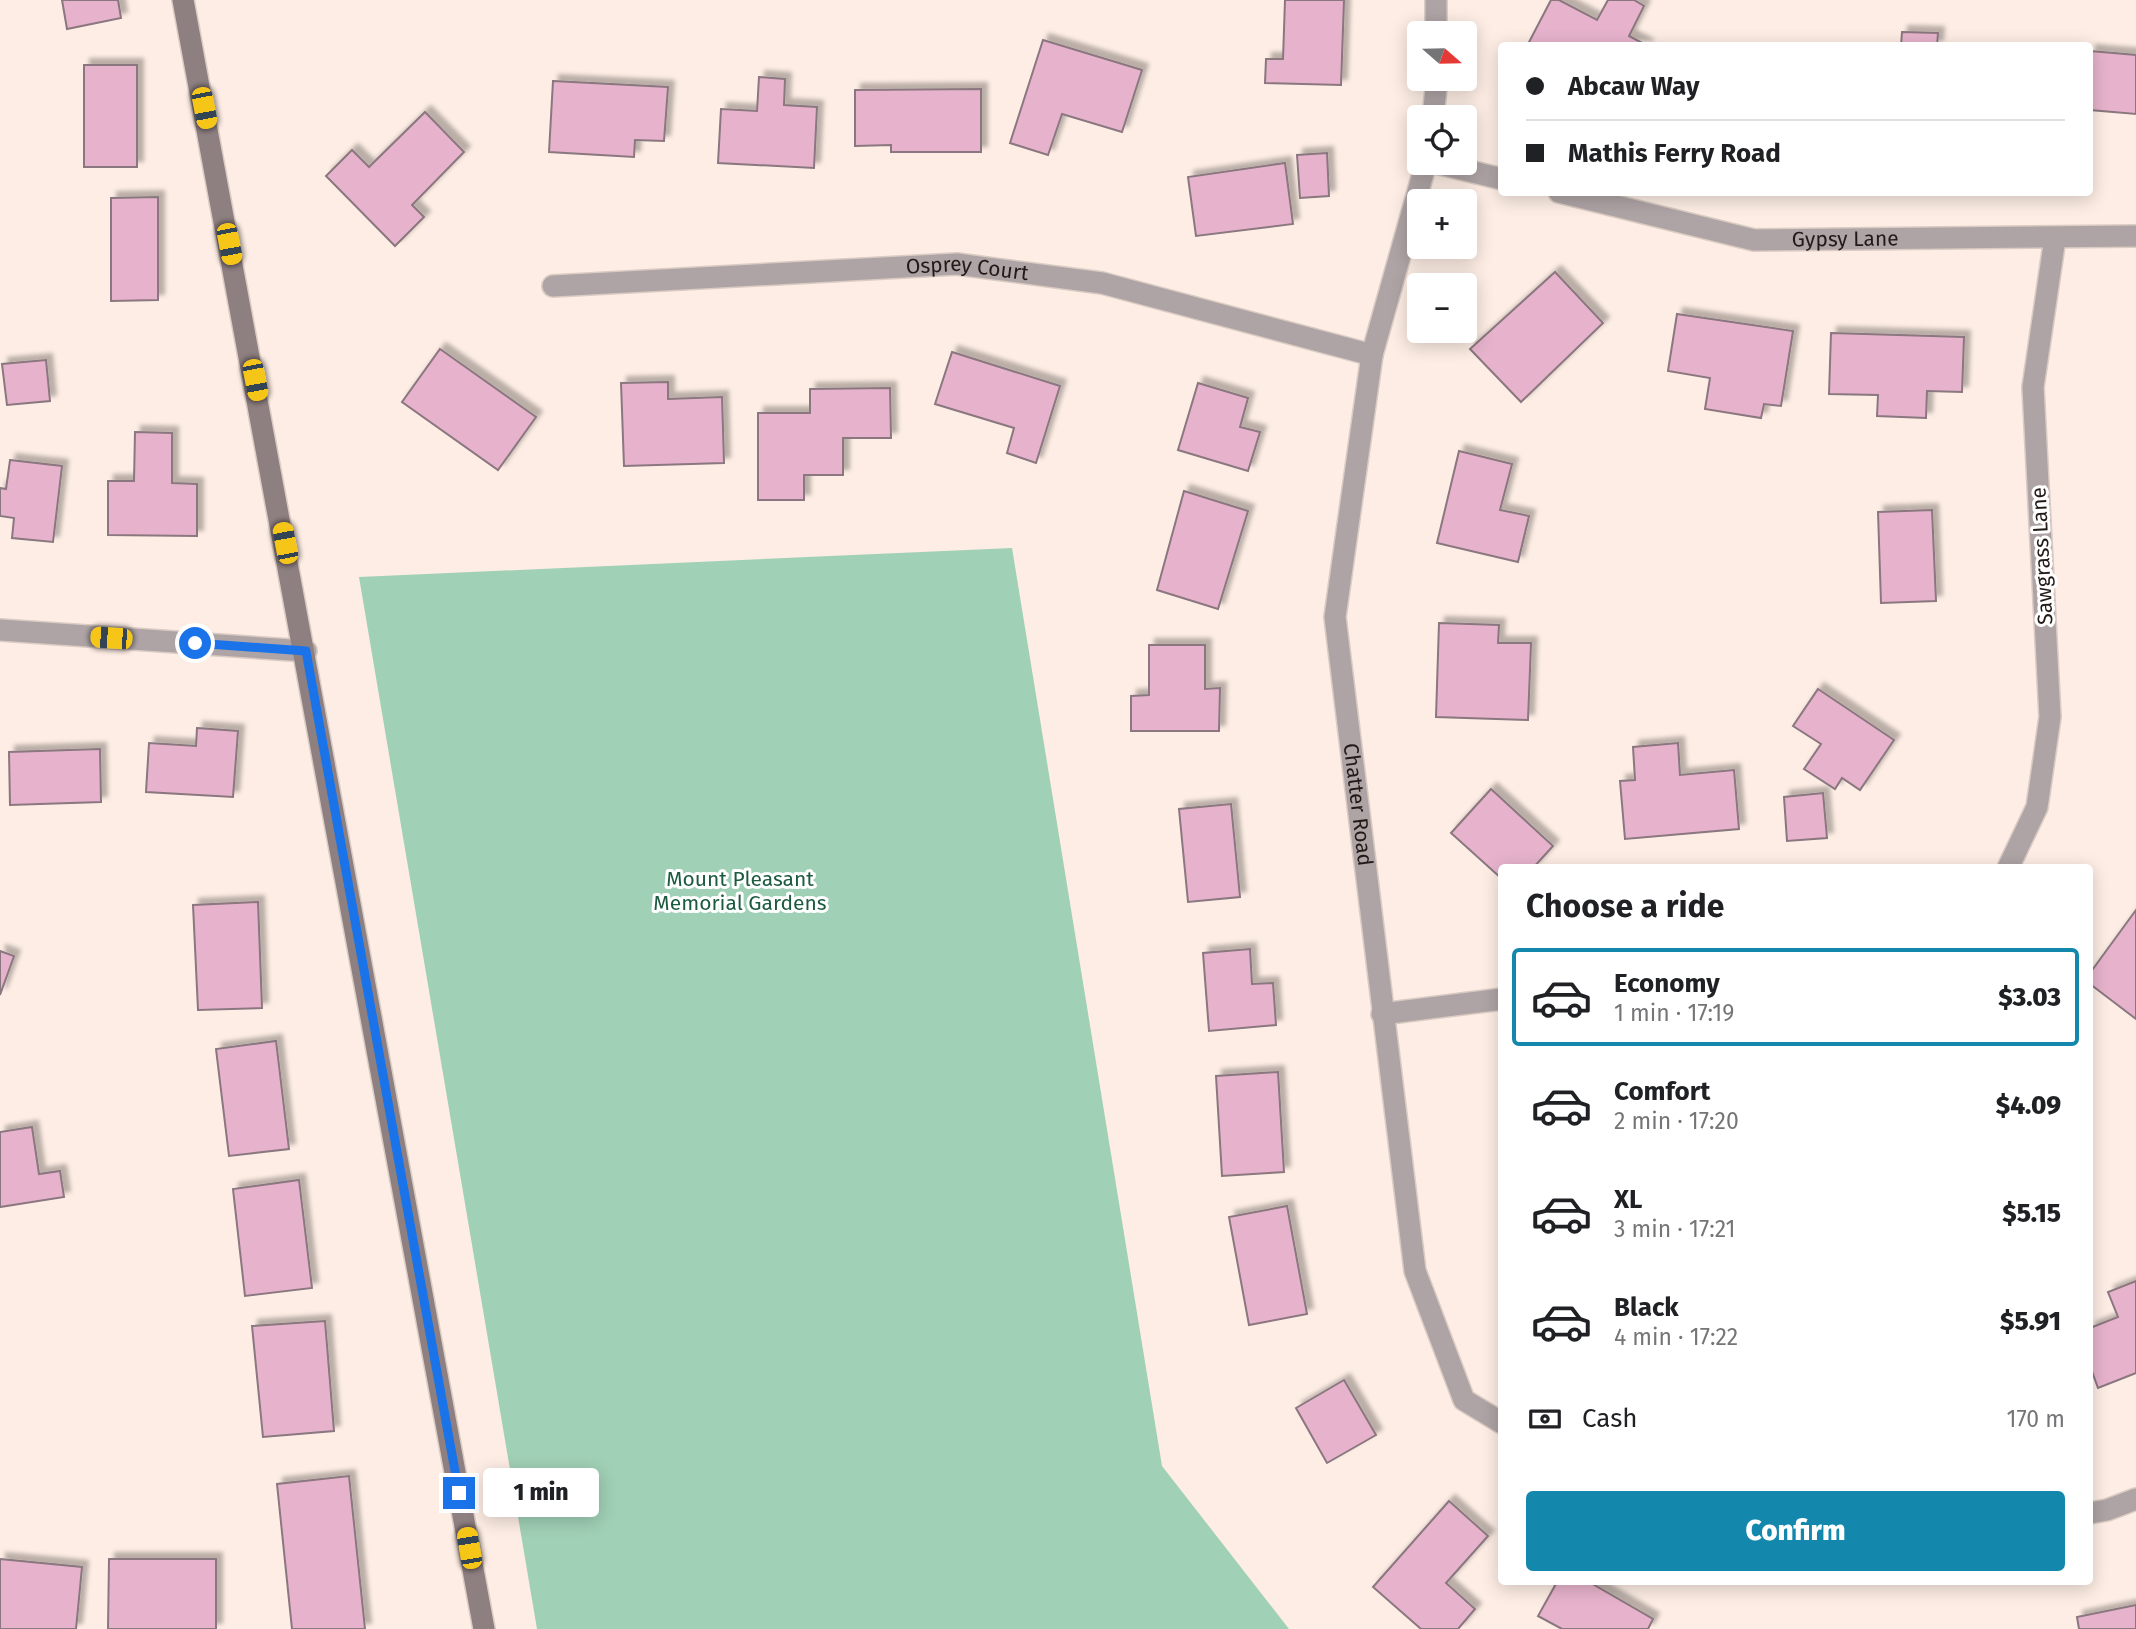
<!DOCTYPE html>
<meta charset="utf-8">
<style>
body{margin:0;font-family:"Fira Sans",sans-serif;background:#f6f6f6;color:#202124;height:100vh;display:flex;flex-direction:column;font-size:26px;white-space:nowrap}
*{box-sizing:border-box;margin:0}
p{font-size:23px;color:#757577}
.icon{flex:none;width:38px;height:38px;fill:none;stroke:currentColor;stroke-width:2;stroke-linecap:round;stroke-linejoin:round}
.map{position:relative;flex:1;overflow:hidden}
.sheet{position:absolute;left:1498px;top:864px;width:595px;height:721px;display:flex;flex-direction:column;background:#fff;border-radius:7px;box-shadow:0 4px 18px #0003}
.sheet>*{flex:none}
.hud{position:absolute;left:1498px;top:42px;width:595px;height:154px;border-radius:7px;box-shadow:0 4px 18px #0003;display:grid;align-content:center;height:154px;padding:0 28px;background:#fff}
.needle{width:46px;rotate:110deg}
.controls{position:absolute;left:1407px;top:21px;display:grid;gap:14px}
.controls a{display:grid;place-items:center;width:70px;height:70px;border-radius:7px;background:#fff;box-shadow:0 4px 18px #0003;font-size:35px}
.end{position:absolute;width:32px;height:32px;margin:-16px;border:9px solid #1a73e8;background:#fff;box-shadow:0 0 0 4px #fff}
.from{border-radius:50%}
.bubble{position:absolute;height:49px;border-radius:7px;background:#fff;box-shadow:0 4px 18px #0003;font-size:23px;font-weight:800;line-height:49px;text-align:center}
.car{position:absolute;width:21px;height:42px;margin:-21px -10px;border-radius:9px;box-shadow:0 0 5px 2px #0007;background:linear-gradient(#f5c518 24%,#345 0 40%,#f5c518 0 76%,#345 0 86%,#f5c518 0)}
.hud b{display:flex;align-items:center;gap:24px;height:66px;font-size:26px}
.hud b+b{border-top:2px solid #e0e0e0}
.hud i{width:18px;height:18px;background:#202124}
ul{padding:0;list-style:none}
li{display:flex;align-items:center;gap:21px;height:98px;margin:0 14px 10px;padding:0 14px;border:4px solid transparent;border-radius:7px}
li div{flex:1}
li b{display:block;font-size:26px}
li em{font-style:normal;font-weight:800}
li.on{border-color:#1387ac}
li>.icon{width:63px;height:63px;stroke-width:1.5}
h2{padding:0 28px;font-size:32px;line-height:84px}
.pay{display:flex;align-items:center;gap:18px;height:77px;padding:0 28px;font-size:26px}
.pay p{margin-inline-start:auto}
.action{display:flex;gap:14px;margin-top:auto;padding:14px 28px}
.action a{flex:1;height:80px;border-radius:7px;background:#1387ac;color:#fff;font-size:28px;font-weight:800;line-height:80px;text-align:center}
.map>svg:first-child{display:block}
.green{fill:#a0d0b6}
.building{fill:#e7b3cc;stroke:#8a777f;stroke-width:2;filter:url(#shadow)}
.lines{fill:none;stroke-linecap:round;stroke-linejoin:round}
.street-casing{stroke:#dacbc3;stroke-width:24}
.secondary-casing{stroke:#dacbc3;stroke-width:24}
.street{stroke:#aea4a5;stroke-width:21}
.secondary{stroke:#8e7f81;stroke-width:21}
.route{stroke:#1a73e8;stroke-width:9}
.labels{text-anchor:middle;stroke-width:6;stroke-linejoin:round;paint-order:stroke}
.street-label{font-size:21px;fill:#211a16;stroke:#fff}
.park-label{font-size:21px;fill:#1d5b40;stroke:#fff}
</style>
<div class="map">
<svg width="2136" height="1629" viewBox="0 0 2136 1629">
<defs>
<filter id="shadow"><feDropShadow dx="6" dy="-6" stdDeviation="2" flood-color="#0004"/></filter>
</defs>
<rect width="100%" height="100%" fill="#fdede4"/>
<path class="green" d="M1012,548L1162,1466L1289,1629H537L359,577Z"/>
<g class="building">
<path d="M62,0H118L121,18L67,29Z"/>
<path d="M1285,0H1344L1341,85L1265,83L1266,59H1283Z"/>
<path d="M1551,0H1559L1597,20L1608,0H1634L1644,6L1629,36L1648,46H1527Z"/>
<path d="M1902,32L1938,33L1937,46H1901Z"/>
<path d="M1043,40L1142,70L1122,132L1062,114L1048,155L1010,143Z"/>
<path d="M2090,51L2136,55V114L2090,110Z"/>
<rect x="84" y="65" width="53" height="102"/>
<path d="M759,77L785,79L784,105L817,107L814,168L718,163L721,109L757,111Z"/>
<path d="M553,81L668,87L664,141L635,140L634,157L549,152Z"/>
<path d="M981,89V152H891V145L855,146V90Z"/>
<path d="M425,112L464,152L412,205L424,217L395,246L326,176L352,150L369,167Z"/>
<path d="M1327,153L1329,196L1300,198L1297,155Z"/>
<path d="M1285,163L1293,224L1196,236L1188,177Z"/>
<path d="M158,197V300L111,301V198Z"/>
<path d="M1555,272L1603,323L1521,402L1470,349Z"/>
<path d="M1677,314L1793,331L1781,406L1764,404L1761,418L1705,409L1710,378L1668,371Z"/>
<path d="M1831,333L1964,337L1962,392L1927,391L1926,418L1877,416L1878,395L1829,394Z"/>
<path d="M440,349L536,417L498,470L402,402Z"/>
<path d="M952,352L1060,386L1036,463L1007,453L1014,428L935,404Z"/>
<path d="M46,360L50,401L7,405L2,364Z"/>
<path d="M668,382V399L722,397L724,463L624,466L621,383Z"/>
<path d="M1198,383L1248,398L1240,427L1260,432L1248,471L1178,450Z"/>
<path d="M890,388L891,438H843V475H804V500H758V413H810V389Z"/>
<path d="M135,432L172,433V483L197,484V536L108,535V481H134Z"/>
<path d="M1459,451L1512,464L1500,510L1529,516L1518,562L1437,543Z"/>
<path d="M10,460L62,466L53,542L12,538L14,518L0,516V488L6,489Z"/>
<path d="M1184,491L1248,511L1218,609L1157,590Z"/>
<path d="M1932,510L1936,601L1881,603L1878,512Z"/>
<path d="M1439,623L1499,625L1498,643H1531L1528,720L1436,717Z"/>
<path d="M1149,645H1205V689L1220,688L1219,731H1131V696L1149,695Z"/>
<path d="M1818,689L1894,740L1860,790L1842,778L1835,789L1804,769L1821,744L1793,726Z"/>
<path d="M197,728L238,731L233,797L146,792L149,743L196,746Z"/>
<path d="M1678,743L1680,775L1734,770L1739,829L1625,839L1620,781L1635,780L1633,747Z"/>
<path d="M100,749L101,802L10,805L9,752Z"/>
<path d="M1491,789L1553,846L1533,868H1502V879L1451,833Z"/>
<path d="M1823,793L1827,838L1787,841L1784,797Z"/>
<path d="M1231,804L1240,897L1188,902L1179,809Z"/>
<path d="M258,902L262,1008L198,1010L193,905Z"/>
<path d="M2136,910V1019L2090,984V973Z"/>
<path d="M1250,949L1252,984L1273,983L1276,1025L1209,1031L1203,953Z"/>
<path d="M0,951L14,956L0,995Z"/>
<path d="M276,1041L289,1149L229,1156L216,1049Z"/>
<path d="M1278,1072L1284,1172L1222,1176L1216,1076Z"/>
<path d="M32,1127L39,1174L60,1171L64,1197L0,1207V1132Z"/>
<path d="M299,1180L312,1288L245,1296L233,1189Z"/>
<path d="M1287,1206L1307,1314L1249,1325L1229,1217Z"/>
<path d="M2136,1281V1373L2098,1388L2090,1366V1328L2118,1317L2108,1292Z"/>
<path d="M325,1321L334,1431L263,1437L252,1326Z"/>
<path d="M1344,1380L1376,1435L1327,1463L1296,1408Z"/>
<path d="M349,1476L365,1629H292L277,1484Z"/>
<path d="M1449,1501L1488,1536L1446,1583L1475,1609L1458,1629H1421L1373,1587Z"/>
<path d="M0,1559L82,1567L76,1629H0Z"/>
<path d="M109,1559H216V1629H108Z"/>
<path d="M1557,1582H1589L1653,1619L1648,1629H1562L1538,1616Z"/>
<path d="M2136,1605V1629H2079L2077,1617Z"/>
</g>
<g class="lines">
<g class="street-casing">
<g id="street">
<path d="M1436,0V33"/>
<path d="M1433,117L1437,79"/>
<path id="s1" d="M1426,163L1372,355L1335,617L1415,1271L1464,1400L1502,1423"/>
<path d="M1436,163L1502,179"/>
<path id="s2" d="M1559,192L1754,240L2136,236"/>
<path id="s3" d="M553,286L957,264L1102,283L1372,355"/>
<path d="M0,630L306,651"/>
<path d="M2008,868L2037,807L2050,717L2033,387L2055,238"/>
<path d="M1382,1014L1502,999"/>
<path d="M2090,1513L2107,1510L2136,1499"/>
</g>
</g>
<g class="secondary-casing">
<path id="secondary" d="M183,0L484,1629"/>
</g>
<use href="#street" class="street"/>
<use href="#secondary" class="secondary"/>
</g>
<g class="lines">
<path class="route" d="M195,643L306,651L459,1493"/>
</g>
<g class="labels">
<g class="street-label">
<text dy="7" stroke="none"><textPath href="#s2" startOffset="292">Gypsy Lane</textPath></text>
<text dy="7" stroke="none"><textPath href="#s3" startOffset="415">Osprey Court</textPath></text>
<text transform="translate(2042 556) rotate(-93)" y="7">Sawgrass Lane</text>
<text dy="7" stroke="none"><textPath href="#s1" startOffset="653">Chatter Road</textPath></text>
</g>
<g class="park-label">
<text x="740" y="886">Mount Pleasant<tspan x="740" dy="24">Memorial Gardens</tspan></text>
</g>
</g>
</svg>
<div class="controls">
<a><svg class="needle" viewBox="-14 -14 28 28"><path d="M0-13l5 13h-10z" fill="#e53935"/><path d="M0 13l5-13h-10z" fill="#757577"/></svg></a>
<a><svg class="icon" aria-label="locate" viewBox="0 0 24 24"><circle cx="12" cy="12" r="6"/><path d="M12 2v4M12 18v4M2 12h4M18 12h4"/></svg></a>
<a>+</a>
<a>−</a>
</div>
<i class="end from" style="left:195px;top:643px"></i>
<i class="end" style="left:459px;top:1493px"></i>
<div class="bubble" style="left:483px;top:1468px;width:116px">1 min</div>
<i class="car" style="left:204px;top:108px;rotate:169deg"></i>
<i class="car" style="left:229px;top:244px;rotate:169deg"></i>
<i class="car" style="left:255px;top:380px;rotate:169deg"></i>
<i class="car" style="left:285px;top:543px;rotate:349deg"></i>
<i class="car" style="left:111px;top:638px;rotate:274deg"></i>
<i class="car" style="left:469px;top:1548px;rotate:350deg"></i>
<div class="hud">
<b><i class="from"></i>Abcaw Way</b>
<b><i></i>Mathis Ferry Road</b>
</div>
<section class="sheet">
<h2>Choose a ride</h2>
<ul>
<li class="on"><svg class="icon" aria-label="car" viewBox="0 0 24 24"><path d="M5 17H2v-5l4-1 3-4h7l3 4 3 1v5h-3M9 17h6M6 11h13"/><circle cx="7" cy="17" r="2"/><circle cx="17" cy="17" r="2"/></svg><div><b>Economy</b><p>1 min · 17:19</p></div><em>$3.03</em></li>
<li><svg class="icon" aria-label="car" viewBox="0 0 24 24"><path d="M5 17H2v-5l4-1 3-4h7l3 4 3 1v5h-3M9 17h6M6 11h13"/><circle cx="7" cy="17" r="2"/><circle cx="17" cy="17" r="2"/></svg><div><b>Comfort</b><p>2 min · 17:20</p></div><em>$4.09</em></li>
<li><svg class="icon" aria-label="car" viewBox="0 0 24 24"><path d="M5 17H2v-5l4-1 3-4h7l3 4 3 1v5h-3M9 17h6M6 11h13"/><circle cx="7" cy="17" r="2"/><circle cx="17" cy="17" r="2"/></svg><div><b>XL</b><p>3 min · 17:21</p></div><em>$5.15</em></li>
<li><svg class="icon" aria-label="car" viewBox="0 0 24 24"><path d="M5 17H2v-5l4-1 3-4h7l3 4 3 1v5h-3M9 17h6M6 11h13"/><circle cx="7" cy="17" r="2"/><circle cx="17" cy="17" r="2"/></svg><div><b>Black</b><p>4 min · 17:22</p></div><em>$5.91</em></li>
</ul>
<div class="pay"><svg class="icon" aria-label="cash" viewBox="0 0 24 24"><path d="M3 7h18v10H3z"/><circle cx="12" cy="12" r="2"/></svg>Cash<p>170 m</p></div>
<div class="action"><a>Confirm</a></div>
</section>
</div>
